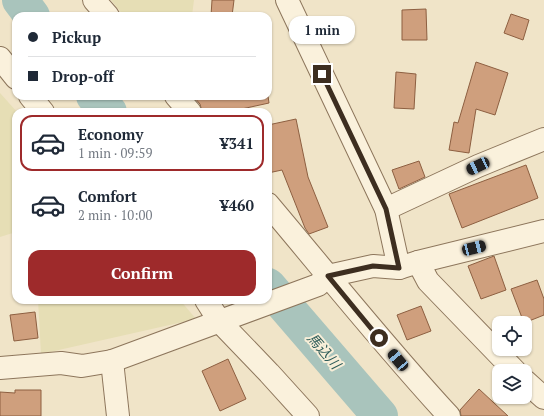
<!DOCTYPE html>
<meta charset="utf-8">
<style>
body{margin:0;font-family:"PT Serif","Noto Sans JP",serif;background:#f6f6f7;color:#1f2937;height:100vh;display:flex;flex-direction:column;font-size:15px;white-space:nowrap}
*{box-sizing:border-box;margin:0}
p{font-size:13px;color:#747a83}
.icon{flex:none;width:22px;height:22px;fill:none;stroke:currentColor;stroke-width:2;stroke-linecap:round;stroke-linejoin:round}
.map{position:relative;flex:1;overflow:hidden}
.side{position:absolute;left:12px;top:108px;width:260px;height:196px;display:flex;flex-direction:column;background:#fff;border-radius:12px;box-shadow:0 1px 3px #0004}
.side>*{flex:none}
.hud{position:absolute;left:12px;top:12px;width:260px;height:88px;border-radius:12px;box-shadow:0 1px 3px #0004;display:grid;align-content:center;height:88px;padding:0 16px;background:#fff}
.controls{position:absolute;left:492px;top:316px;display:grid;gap:8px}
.controls a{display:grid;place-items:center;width:40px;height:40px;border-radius:8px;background:#fff;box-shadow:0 1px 3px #0004;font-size:20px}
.end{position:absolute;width:18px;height:18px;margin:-9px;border:5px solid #3d2e20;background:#fff;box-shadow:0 0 0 2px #fff}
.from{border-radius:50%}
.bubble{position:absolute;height:28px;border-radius:12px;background:#fff;box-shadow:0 1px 3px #0004;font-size:13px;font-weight:600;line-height:28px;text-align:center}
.car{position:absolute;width:12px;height:24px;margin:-12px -6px;border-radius:5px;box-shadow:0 0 3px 1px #0007;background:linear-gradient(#222 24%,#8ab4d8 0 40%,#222 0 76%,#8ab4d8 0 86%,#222 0)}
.hud b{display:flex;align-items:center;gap:14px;height:38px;font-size:15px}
.hud b+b{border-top:1px solid #e0e1e3}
.hud i{width:10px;height:10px;background:#1f2937}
ul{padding:7px 0 0;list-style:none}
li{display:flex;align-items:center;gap:12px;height:56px;margin:0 8px 6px;padding:0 8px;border:2px solid transparent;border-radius:12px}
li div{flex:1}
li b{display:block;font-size:15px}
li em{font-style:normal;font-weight:600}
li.on{border-color:#9e2a2b}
li>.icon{width:36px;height:36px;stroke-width:1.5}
.primary-button{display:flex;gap:8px;margin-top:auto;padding:8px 16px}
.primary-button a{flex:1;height:46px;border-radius:12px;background:#9e2a2b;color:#fff;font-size:16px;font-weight:600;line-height:46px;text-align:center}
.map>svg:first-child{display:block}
.farmland{fill:#e6deb5}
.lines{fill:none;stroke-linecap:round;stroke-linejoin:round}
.river{stroke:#a9c4bc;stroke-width:36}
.building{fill:#cf9f7d;stroke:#8d5f41}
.minor-casing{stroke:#8d765c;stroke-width:24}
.tertiary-casing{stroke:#8d765c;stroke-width:24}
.minor{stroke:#faf1dc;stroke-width:22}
.tertiary{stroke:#faf1dc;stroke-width:22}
.route{stroke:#3d2e20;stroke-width:5}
.labels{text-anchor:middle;stroke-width:4;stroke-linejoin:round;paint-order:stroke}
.water-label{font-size:14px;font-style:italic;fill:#2f5d5a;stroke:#f7eed8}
</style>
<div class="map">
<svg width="544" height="416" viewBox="0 0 544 416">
<rect width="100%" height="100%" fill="#f0e4c8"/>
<g class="farmland">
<path d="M111,0H194L192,16H124Z"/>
<path d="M0,93L17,112L16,232L0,237Z"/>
<path d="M38,300H180L196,319L41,354Z"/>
</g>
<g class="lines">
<g class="river">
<path d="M20,0L32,16"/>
<path d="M94,96L109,112"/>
<path d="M268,286L380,416"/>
</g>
</g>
<g class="building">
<path d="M212,0H234L232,16H211Z"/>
<path d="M426,9L427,40H402V10Z"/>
<path d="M511,14L529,20L523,40L504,33Z"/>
<path d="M476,62L508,73L495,115L476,109L469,153L449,150L454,122L458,123Z"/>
<path d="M396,72L416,74L414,109L394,108Z"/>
<path d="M193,96H268L269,103L228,112H202L200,104Z"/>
<path d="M296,119L308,177L328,227L309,234L305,228L282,170L268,173V125Z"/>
<path d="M419,161L425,177L399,189L392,170Z"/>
<path d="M526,165L538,198L462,228L449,194Z"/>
<path d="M494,256L506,290L481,299L468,266Z"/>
<path d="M537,280L544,299V315L524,323L511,289Z"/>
<path d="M421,306L431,331L407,340L397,315Z"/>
<path d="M35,312L38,338L14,341L10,315Z"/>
<path d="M228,359L246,399L220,411L202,371Z"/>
<path d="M479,389L508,416H461L460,410Z"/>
<path d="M15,390H41V416H0V392L15,393Z"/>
</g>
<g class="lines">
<g class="minor-casing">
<g id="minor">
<path d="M94,0L108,16"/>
<path d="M287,0L386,209L399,268"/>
<path d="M0,58L16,78"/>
<path d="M30,96L43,112"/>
<path d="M176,96L190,112"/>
<path d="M268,204C328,275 386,348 449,416"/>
<path d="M386,209L478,166L544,139"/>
<path d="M418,262L428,281L515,371"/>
<path d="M206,300L220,322L269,373L308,416"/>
<path d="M112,361L118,416"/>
<path d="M525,381L544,398"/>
</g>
</g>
<g class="tertiary-casing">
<path id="tertiary" d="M0,368L61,363L82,366L112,361L318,285L328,276L373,266L399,268L418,262L544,231"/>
</g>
<use href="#minor" class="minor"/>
<use href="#tertiary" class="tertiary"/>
</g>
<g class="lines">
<path class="route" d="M322,74L386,209L399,268L373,266L328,276L379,338"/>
</g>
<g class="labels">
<g class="water-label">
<text transform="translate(324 351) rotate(49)" y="5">馬込川</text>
</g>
</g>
</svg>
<div class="controls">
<a><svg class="icon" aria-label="locate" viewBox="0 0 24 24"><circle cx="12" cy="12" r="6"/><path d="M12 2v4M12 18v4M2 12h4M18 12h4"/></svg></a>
<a><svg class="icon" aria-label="layers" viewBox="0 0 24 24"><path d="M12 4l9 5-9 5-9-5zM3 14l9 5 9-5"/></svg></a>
</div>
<i class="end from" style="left:379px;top:338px"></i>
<i class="end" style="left:322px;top:74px"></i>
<div class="bubble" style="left:289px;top:16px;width:66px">1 min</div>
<i class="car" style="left:478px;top:166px;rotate:245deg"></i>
<i class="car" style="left:474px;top:248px;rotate:76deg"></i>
<i class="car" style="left:398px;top:360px;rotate:320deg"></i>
<div class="hud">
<b><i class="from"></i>Pickup</b>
<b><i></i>Drop-off</b>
</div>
<section class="side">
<ul>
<li class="on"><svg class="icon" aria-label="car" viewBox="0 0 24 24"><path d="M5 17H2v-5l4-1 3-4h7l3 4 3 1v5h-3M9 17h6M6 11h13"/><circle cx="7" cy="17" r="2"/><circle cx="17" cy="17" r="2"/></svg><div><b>Economy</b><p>1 min · 09:59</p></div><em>¥341</em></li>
<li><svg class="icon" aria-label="car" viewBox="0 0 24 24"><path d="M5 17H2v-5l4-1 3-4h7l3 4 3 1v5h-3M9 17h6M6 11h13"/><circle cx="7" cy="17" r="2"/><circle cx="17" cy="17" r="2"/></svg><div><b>Comfort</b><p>2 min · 10:00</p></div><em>¥460</em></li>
</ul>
<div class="primary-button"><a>Confirm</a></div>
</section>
</div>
